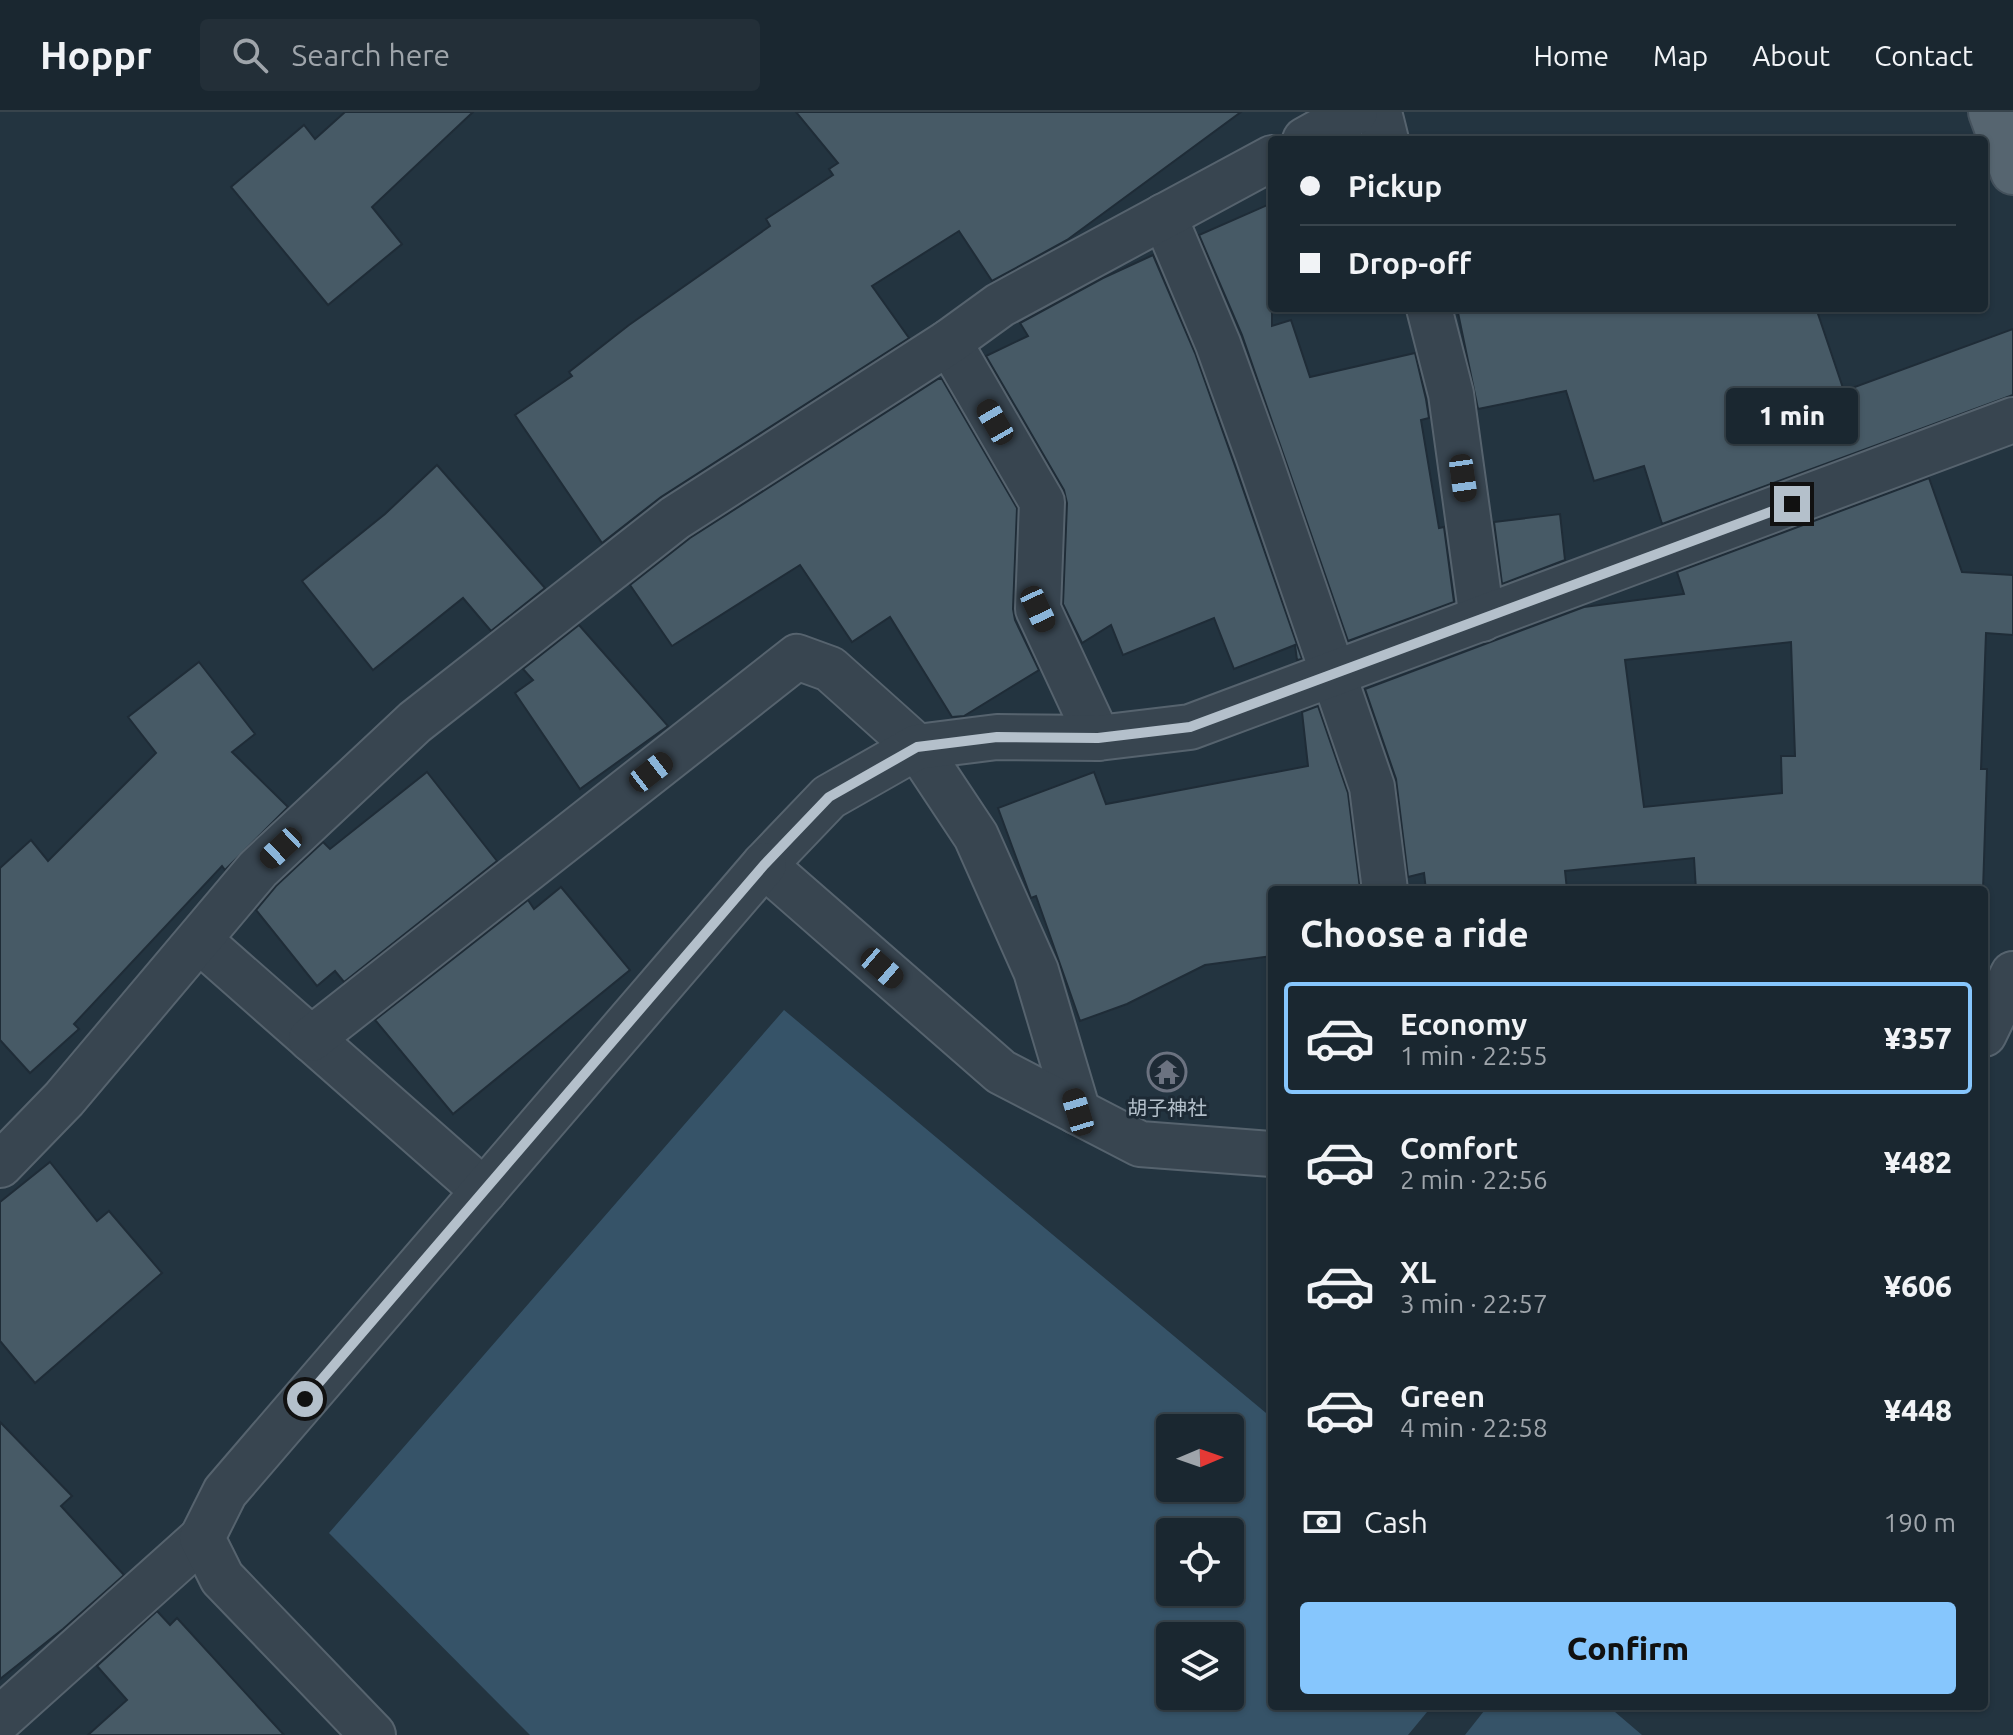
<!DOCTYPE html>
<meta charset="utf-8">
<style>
body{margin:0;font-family:Ubuntu,"Noto Sans JP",sans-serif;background:#232f38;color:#f1f3f6;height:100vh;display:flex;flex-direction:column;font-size:30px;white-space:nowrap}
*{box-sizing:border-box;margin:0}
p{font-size:26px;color:#9fa5ab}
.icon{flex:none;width:44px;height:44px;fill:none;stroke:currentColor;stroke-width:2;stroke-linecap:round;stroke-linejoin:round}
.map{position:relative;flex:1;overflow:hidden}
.side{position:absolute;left:1268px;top:774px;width:720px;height:824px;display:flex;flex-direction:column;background:#1a2730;border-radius:8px;box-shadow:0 2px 6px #0004,0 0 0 2px #38444c}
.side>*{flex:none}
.guide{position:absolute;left:1268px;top:24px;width:720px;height:176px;border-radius:8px;box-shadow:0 2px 6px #0004,0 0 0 2px #38444c;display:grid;align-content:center;height:176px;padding:0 32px;background:#1a2730}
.needle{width:52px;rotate:88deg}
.buttons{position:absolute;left:1156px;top:1302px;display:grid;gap:16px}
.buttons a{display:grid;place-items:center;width:88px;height:88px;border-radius:8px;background:#1a2730;box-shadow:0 2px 6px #0004,0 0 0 2px #38444c;font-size:40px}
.end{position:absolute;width:36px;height:36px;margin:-18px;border:10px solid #b4c0cb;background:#111;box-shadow:0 0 0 4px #111}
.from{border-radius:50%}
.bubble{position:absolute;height:56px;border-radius:8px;background:#1a2730;box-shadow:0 2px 6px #0004,0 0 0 2px #38444c;font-size:26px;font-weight:800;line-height:56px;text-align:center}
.car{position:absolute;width:24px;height:48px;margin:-24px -12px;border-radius:10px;box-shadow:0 0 6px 2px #0007;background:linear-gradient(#222 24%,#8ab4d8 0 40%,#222 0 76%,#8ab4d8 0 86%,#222 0)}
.guide b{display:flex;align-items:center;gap:28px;height:76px;font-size:30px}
.guide b+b{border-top:2px solid #38444c}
.guide i{width:20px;height:20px;background:#f1f3f6}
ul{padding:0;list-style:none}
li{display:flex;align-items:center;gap:24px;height:112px;margin:0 16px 12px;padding:0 16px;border:4px solid transparent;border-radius:8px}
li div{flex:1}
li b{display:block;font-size:30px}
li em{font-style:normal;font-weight:800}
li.current{border-color:#86c6fd}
li>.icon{width:72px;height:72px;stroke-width:1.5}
h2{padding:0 32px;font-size:36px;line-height:96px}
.pay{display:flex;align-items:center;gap:20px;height:88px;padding:0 32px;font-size:30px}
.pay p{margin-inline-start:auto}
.button{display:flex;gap:16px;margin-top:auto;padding:16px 32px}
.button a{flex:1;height:92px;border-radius:8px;background:#86c6fd;color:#111;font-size:32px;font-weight:800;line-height:92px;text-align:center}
header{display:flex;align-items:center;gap:48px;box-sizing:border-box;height:112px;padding:0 40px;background:#1a2730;border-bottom:2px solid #38444c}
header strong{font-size:38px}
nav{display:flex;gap:44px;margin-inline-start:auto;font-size:28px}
.search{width:560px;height:72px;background:#232f38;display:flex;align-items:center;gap:20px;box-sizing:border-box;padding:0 28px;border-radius:8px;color:#9fa5ab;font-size:30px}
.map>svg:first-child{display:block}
.water{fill:#365368;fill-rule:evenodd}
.pier{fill:#233440}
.building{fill:#475a66;stroke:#1f2c37;stroke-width:2;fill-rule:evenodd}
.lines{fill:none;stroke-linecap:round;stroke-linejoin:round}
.street-casing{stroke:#56636e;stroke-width:48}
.primary-casing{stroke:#44515c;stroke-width:48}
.street{stroke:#384550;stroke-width:44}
.primary{stroke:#566570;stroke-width:44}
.route{stroke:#b4c0cb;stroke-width:10}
.labels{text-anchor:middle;stroke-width:6;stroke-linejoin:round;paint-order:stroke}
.poi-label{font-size:20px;fill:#b4c0cb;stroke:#1d2a35}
</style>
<header>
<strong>Hoppr</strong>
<div class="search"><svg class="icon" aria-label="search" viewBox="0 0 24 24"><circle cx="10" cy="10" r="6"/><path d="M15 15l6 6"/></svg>Search here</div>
<nav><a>Home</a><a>Map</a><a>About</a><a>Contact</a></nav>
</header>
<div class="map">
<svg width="2013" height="1623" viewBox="0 0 2013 1623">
<rect width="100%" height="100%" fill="#233440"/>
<path class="water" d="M784,898L1272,1306V1594H1608L1642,1623H530L329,1421ZM1170,1316H1230V1376H1170ZM1170,1420H1230V1480H1170ZM1170,1524H1230V1584H1170Z"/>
<path class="pier" d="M1432,1594H1488L1465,1623H1408Z"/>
<g class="building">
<path d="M345,0H473L372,95L402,132L328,193L231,75L304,13L315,27Z"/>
<path d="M796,0H1241L1067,128L992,169L959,119L872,174L909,226L661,385L602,431L515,303L572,264L569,260L629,213L770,114L766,107L833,63L829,57L838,51Z"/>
<path d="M1272,91V214L1291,208L1310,265L1415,241L1426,287L1429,306L1421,308L1439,416L1444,415L1454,490L1348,529L1242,223L1199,123Z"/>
<path d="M1153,143L1195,241L1234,351L1302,547L1297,548L1295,533L1234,557L1214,506L1123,543L1111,513L1082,531L1063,492L1067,391L1064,378L986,244L1028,224L1020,211L1103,166Z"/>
<path d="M1457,196H1816L1844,279L2013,217V283L1662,412L1644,354L1594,369L1566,279L1478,297Z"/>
<path d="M938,267H942L1017,396L1013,497L1015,508L1039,558L964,604L952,605L890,505L852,530L800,453L672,534L630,473L690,426Z"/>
<path d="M437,353L545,476L491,519L463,486L373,558L302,469L385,402Z"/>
<path d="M1929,366L1962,460L2013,463V523L1986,521L1981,657H1987L1983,778H1696L1694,746L1565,759L1567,778H1426L1424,761L1408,765L1396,667L1365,577L1584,495L1684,482L1677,460ZM1791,530L1795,644H1781L1782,681L1644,695L1625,548Z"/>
<path d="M1560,402L1565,448L1502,472L1494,410Z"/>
<path d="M579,513L668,614L580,677L515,581L533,568L523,557Z"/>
<path d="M199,550L255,622L232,640L288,695L225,758L222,754L74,912L79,917L30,961L0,928V756L31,728L48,749L156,641L128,605Z"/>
<path d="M1318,594L1348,681L1360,776L1272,778V844L1205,853L1127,892L1080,909L1036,784L1031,786L998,696L1094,660L1106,692L1308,654L1302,600Z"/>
<path d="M427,660L497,749L344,870L335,859L317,874L256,798L276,774L323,730L330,737Z"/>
<path d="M561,775L630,858L453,1002L375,908L528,788L534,797Z"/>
<path d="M50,1050L97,1109L109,1099L162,1161L35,1271L0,1229V1090Z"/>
<path d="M0,1310L72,1384L61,1394L124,1463L63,1517L0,1567Z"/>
<path d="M157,1499L170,1513L177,1506L284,1623H88L127,1588L97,1554Z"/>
</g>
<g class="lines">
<g class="street-casing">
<g id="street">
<path d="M1379,0L1386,28"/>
<path d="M1305,28L1355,0"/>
<path d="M1164,104L1218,232L1258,343L1372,675L1385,778"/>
<path d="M1429,196L1451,282L1482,507"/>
<path d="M949,230L1042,390L1038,497L1098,626"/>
<path d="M199,828L484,1079"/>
<path d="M1984,922L2013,862"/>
<path d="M311,927L797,545L830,557L917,635L976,724L1036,859L1078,1000"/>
<path d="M1272,1042L1140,1032L1001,960L764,753L829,685L917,635L997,625L1098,626L1190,615L2013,308"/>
<path d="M0,1053L64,987L258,757L415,610L675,406L949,230L1000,193L1272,46"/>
<path d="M0,1607L202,1426"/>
<path d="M373,1623L222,1466L202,1426L225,1380L764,753"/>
</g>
</g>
<g class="primary-casing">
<path id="primary" d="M1991,0L2013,60"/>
</g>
<use href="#street" class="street"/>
<use href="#primary" class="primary"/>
</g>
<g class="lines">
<path class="route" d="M305,1287L764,753L829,685L917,635L997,625L1098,626L1190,615L1792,392"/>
</g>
<defs>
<g id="temple-ring" transform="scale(2)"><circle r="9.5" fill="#1d2a35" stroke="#6b7280" stroke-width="1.5"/><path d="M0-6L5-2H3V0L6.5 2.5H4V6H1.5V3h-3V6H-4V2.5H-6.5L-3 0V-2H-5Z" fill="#6b7280"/></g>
</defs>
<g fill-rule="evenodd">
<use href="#temple-ring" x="1167" y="960"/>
</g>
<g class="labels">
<g class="poi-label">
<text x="1167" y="1003">胡子神社</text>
</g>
</g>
</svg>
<div class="buttons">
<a><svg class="needle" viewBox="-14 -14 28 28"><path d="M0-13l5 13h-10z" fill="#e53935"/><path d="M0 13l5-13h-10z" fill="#9fa5ab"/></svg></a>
<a><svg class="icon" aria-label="locate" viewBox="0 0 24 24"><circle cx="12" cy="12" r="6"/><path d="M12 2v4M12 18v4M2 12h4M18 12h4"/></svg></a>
<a><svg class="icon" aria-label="layers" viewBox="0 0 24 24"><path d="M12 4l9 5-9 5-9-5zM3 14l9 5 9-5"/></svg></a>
</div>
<i class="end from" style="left:305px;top:1287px"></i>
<i class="end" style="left:1792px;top:392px"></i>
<div class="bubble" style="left:1726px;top:276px;width:132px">1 min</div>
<i class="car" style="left:995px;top:310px;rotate:330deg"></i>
<i class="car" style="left:1463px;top:366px;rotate:172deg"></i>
<i class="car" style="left:1038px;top:497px;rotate:155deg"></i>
<i class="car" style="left:651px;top:660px;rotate:52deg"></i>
<i class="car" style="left:281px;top:736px;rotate:227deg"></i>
<i class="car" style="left:882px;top:856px;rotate:131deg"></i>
<i class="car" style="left:1078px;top:1000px;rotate:343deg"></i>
<div class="guide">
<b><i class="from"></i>Pickup</b>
<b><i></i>Drop-off</b>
</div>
<section class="side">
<h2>Choose a ride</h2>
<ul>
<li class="current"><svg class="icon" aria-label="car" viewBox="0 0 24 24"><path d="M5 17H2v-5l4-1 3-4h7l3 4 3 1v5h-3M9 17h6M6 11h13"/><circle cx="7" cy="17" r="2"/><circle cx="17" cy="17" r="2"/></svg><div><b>Economy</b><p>1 min · 22:55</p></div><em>¥357</em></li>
<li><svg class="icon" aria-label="car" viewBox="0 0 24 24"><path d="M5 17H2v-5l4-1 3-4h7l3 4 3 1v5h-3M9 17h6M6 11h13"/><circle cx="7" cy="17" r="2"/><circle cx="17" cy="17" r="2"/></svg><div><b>Comfort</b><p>2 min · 22:56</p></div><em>¥482</em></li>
<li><svg class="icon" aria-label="car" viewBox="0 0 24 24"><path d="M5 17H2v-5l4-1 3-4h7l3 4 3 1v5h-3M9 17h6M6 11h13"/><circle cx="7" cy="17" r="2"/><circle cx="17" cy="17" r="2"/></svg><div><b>XL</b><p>3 min · 22:57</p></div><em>¥606</em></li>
<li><svg class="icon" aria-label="car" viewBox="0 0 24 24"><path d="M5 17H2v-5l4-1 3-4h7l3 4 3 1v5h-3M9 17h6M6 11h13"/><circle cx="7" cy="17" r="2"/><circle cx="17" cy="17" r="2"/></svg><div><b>Green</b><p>4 min · 22:58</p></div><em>¥448</em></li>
</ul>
<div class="pay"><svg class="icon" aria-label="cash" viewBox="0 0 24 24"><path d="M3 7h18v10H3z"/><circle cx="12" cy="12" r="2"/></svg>Cash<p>190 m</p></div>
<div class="button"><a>Confirm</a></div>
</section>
</div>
